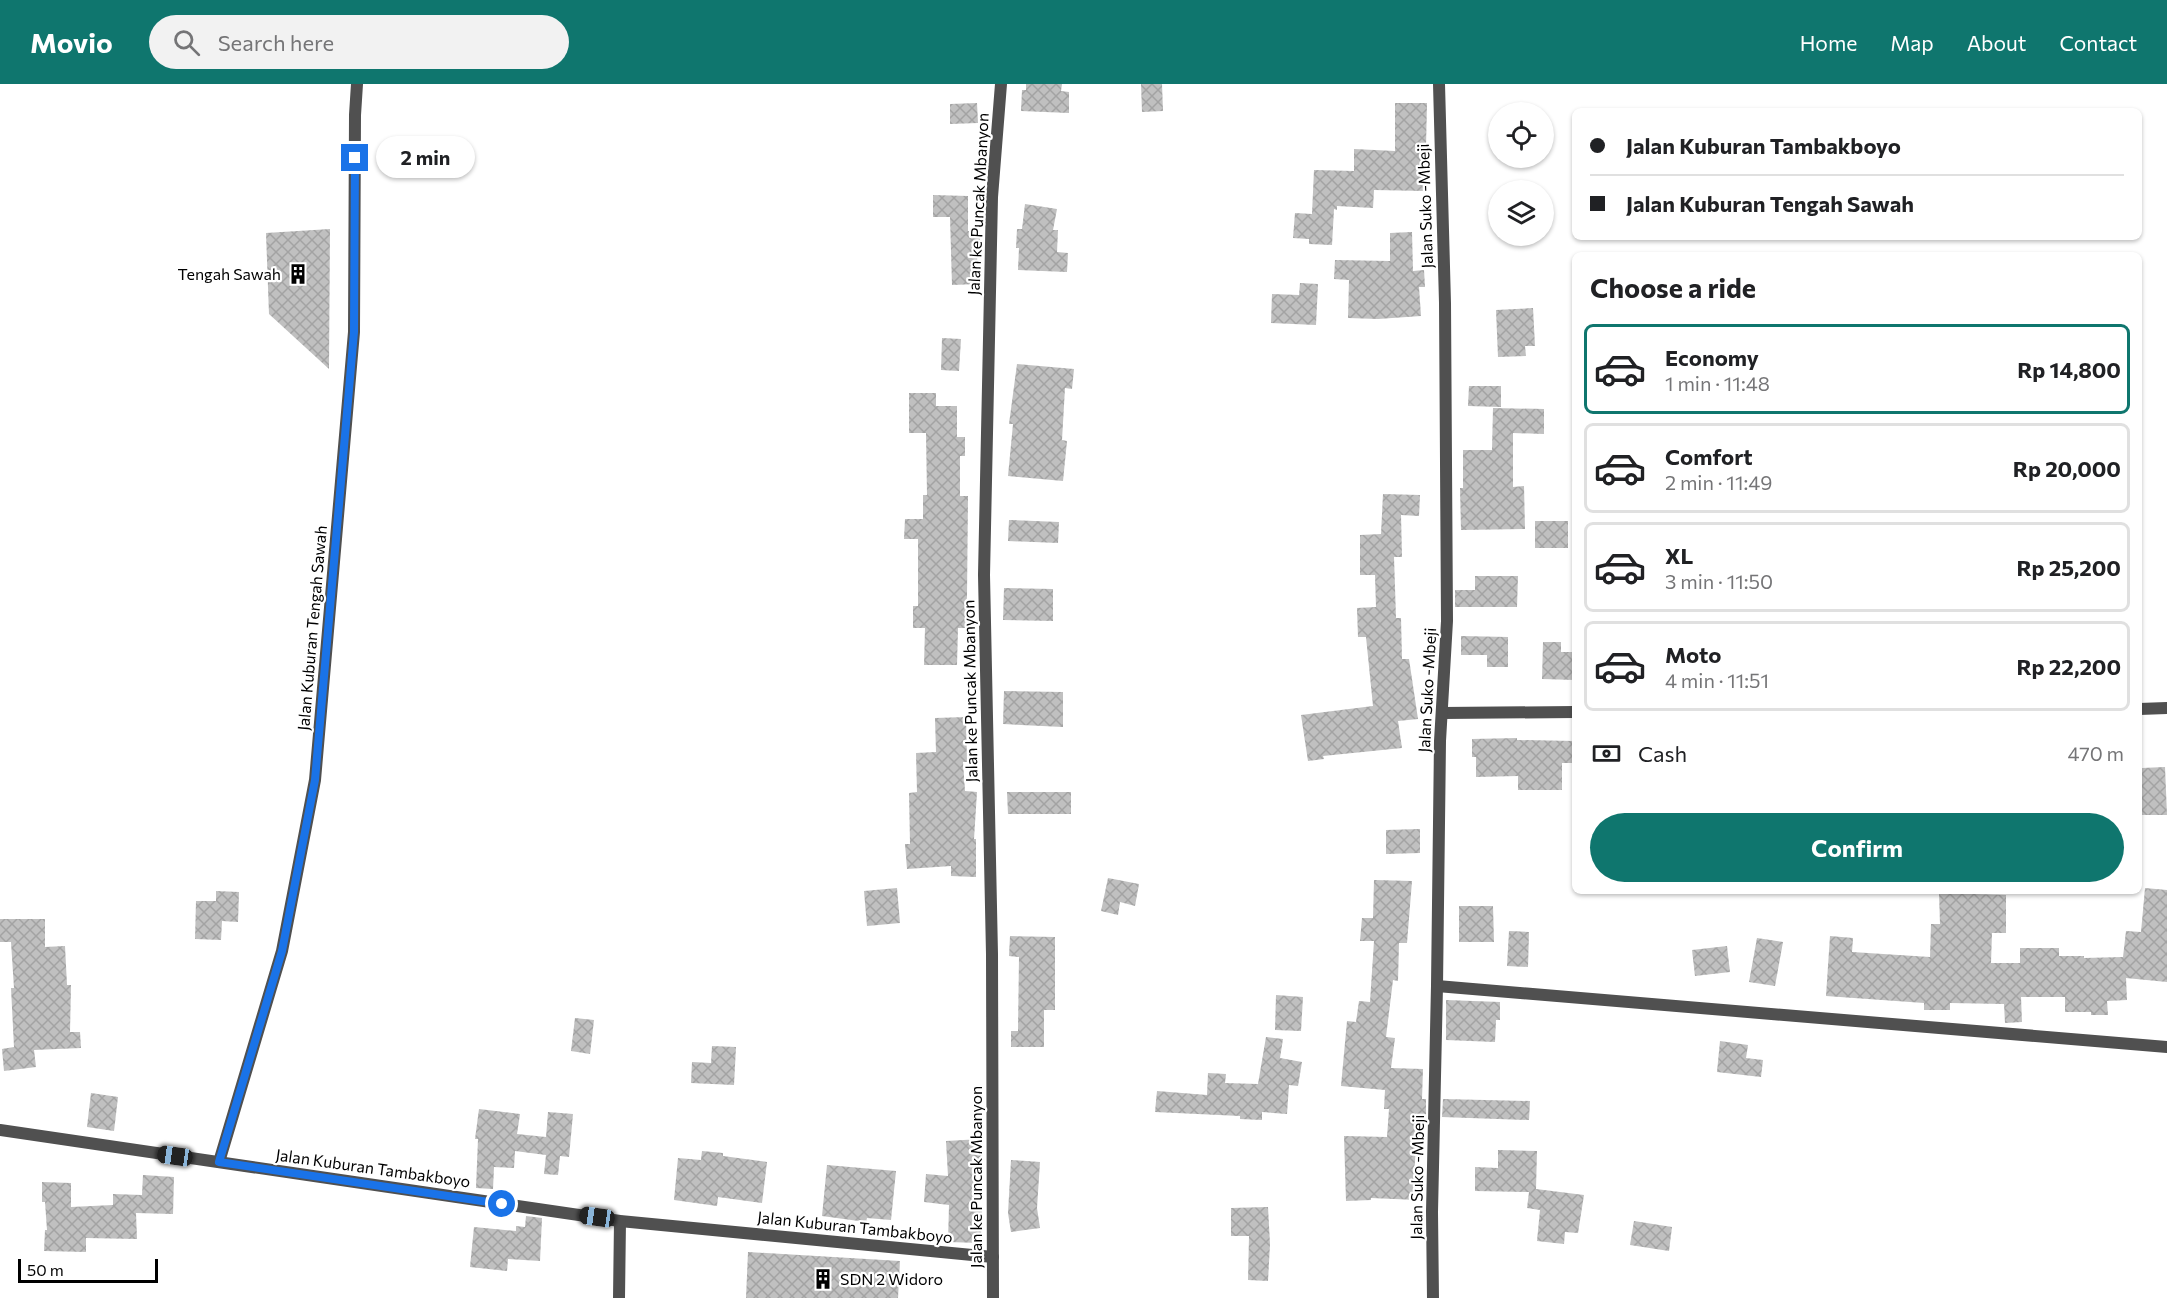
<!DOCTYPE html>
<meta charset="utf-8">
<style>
body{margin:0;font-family:Commissioner,sans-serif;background:#f2f2f2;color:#202124;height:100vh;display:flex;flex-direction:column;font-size:22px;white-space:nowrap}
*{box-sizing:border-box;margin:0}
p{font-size:20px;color:#757577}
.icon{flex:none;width:33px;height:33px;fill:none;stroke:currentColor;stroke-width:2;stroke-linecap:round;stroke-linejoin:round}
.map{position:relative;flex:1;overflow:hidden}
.details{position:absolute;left:1572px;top:168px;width:570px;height:642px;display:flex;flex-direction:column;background:#fff;border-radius:9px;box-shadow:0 2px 4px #0004}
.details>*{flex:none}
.top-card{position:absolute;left:1572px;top:24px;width:570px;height:132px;border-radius:9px;box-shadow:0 2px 4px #0004;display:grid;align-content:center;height:132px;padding:0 18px;background:#fff}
.fabs{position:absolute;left:1488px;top:18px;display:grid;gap:12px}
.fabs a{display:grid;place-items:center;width:66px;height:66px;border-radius:50%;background:#fff;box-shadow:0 2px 4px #0004;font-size:30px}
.scale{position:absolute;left:18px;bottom:15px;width:140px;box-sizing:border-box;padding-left:6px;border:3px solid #000;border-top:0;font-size:16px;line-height:21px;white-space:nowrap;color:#000;-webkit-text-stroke:4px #fff;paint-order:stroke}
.end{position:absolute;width:27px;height:27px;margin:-14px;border:8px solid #1a73e8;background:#fff;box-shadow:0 0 0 3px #fff}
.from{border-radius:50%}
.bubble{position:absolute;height:42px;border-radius:21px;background:#fff;box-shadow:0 2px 4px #0004;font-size:20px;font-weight:700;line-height:42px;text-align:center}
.car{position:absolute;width:18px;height:36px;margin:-18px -9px;border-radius:8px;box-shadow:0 0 4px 2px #0007;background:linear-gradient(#222 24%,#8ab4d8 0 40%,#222 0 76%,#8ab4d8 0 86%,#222 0)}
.top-card b{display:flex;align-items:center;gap:21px;height:57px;font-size:22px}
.top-card b+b{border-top:2px solid #e0e0e0}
.top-card i{width:15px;height:15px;background:#202124}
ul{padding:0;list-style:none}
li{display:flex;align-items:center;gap:18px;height:90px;margin:0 12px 9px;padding:0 6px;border:3px solid #e0e0e0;border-radius:9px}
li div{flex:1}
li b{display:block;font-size:22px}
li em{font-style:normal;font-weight:700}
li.on{border-color:#0f766e}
li>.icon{width:54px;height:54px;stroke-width:1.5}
h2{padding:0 18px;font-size:27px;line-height:72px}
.pay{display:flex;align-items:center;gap:15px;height:66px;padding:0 18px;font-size:22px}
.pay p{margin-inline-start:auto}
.primary-button{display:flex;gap:12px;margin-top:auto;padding:12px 18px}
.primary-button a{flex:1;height:69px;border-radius:36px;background:#0f766e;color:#fff;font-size:24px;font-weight:700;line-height:69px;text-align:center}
header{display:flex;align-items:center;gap:36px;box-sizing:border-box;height:84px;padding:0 30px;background:#0f766e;color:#fff}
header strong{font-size:28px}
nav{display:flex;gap:33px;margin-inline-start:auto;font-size:21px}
.search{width:420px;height:54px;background:#f2f2f2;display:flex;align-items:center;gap:15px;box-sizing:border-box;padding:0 21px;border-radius:33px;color:#757577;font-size:22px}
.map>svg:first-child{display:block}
.building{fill:url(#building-cross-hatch)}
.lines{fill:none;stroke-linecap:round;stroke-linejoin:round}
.minor{stroke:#505050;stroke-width:12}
.route{stroke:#1a73e8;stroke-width:8}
.labels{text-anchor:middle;stroke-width:4.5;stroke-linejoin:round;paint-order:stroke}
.street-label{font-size:16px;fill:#000;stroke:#fff}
.poi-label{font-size:16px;fill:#000;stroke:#fff;text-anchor:end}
</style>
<header>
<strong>Movio</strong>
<div class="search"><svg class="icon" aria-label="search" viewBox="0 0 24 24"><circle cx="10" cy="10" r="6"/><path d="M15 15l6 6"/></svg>Search here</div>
<nav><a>Home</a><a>Map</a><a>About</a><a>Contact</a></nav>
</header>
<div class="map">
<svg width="2167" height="1214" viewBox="0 0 2167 1214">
<defs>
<pattern id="building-cross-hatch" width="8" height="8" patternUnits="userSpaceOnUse" patternTransform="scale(1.5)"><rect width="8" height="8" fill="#c0c0c0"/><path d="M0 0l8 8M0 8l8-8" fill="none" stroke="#a3a3a3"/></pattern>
</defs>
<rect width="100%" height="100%" fill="#fff"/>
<g class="building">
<path d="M1026,0H1062L1061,7L1069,8V29L1021,27L1022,6H1026Z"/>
<path d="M1141,0H1162L1163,27L1142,28Z"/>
<path d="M977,19L978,39L950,40V20Z"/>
<path d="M1395,19H1427L1425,107L1374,106L1373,124L1337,122V126L1334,125L1332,161L1309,160V155L1293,154L1295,129L1312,130L1314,86L1354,87V65L1395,67Z"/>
<path d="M933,111L968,112V147H980V168H977L978,200L952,201L950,133H933Z"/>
<path d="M1025,120L1057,125L1053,146H1058L1057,168L1068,169L1067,188L1018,186L1019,164H1016L1017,145H1022Z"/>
<path d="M330,145L329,285L269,230L266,149Z"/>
<path d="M1412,148L1413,187L1424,186L1425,203H1419L1421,232L1378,235L1348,234L1349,196L1334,195L1335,176L1390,177V149Z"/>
<path d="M1300,199L1318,200L1316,241L1271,239L1272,210L1299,211Z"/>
<path d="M1533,224L1535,262H1525L1526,272L1498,273L1496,226Z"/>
<path d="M942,254L961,255L959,287L941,286Z"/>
<path d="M1017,280L1074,285L1072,305L1065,304L1062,356L1067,357L1063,397L1008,392L1013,340H1009Z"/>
<path d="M1469,302H1501V323L1468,322Z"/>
<path d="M909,309H936V322H957V353H965V372H960V412H968L967,512L965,544H958L957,581H924L925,544H913V522H918V455H904L905,435H923V411H927L926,349H909Z"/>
<path d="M1493,324L1544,325V350L1513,349V403L1524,402L1525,445L1461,446L1460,404H1463V366H1492Z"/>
<path d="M1383,410L1420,411L1419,432L1401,431L1402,473H1394L1396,534H1401L1402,575H1409L1418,635L1398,637L1402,664L1323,672L1324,675L1308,677L1301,631L1373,622L1366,553H1358L1357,524L1376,523L1375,491H1360V451L1381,450Z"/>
<path d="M1009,436L1059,438L1058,459L1008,457Z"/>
<rect x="1535" y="437" width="33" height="27"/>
<path d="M1475,492H1518L1517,523H1455V506H1475Z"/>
<path d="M1004,504L1053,505V537L1003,536Z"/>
<path d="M1461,552L1508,553V583H1487V571H1461Z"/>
<path d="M1543,558H1561V568H1575V596L1542,595Z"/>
<path d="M1004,607L1063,608V643L1003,640Z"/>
<path d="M966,633L967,678H963L965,707L977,708L974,755H976V793L951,792V782L907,785L905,760H910L909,709L917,708L916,669L936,668L935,634Z"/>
<path d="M1517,654V656L1575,657V679H1562V706H1518V692L1476,693V673H1472V655Z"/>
<path d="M2165,683L2167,731H2142V684Z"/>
<path d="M1007,708H1071V730H1008Z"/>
<path d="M1420,745V769L1386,770V746Z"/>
<path d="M1108,794L1139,800L1135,822L1120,818L1118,831L1101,827Z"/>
<path d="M1374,796L1412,797L1407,859H1399L1398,897L1393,896L1386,953L1395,954L1391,984L1423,985L1422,1015H1426V1033H1419L1414,1088L1418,1089L1417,1116L1371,1114V1116L1346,1117L1344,1052L1387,1053L1389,1025H1384L1385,1006L1341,1002L1347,937L1356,938L1359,917L1370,918L1374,857H1360L1362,834H1373Z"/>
<path d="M897,804L900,839L867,842L864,807Z"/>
<path d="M2145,804L2167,806V898L2126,894L2127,916L2107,917L2108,931H2091V928H2065V913H2021L2022,938L2005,939L2004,920L1950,919V926H1924V919L1826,912L1830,852L1853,854L1852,868L1930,873L1931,840H1940L1939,809H1950V807H1974L1975,810L2006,811V849H1992L1991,879H2020V864H2059V872H2084V874L2123,873L2126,847L2141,848Z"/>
<path d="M216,807L239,808L238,838L222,837L221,856L195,855L196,817H216Z"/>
<path d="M1459,822H1493L1494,858H1459Z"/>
<path d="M0,835H45V863L65,862L67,901H71L70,948H80L81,964L34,966L36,983L4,987L2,965L14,963L11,904H14L11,858H0Z"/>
<path d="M1509,847L1529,848L1528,883L1507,882Z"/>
<path d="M1010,852L1055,853V926H1044V963H1011V947H1018L1019,873L1009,872Z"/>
<path d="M1757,854L1783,858L1775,902L1749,898Z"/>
<path d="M1727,862L1730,888L1695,892L1692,866Z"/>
<path d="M1276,911L1303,913L1301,947L1275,946Z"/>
<path d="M1446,916L1500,918V936H1496L1495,958L1446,956Z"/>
<path d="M575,934L594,936L590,970L571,967Z"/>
<path d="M1266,953L1283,955L1280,974L1302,978L1298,1002L1289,1001L1287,1030L1262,1028V1036L1240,1035V1032L1155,1028L1157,1007L1207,1011L1208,989L1226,990L1225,999L1258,1000Z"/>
<path d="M1720,957L1748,961L1746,974L1763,976L1761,993L1717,988Z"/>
<path d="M712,962L736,963L734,1001L691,999L692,978L711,979Z"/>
<path d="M91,1009L118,1013L114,1047L87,1043Z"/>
<path d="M1443,1015L1530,1017L1529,1036L1442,1033Z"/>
<path d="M479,1025L520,1030L517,1050L546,1053L548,1028L573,1030L569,1073L560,1072L558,1091L544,1090L546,1071L515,1067L514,1084L494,1083L493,1105L476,1104L478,1055H475Z"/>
<path d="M981,1055L983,1082H975L972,1123H982L981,1159L948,1158L949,1121L924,1118L926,1090L948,1092L946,1057Z"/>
<path d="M1498,1066L1537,1067L1536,1105L1584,1111L1578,1149L1565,1148L1564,1160L1537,1157L1540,1126L1527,1124L1529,1108L1475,1107V1083L1498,1084Z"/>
<path d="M702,1067L723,1069V1072L767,1078L762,1119L718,1113L717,1122L674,1116L678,1074L701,1076Z"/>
<path d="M1011,1076L1040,1078L1037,1124L1040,1144L1011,1148L1008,1129Z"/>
<path d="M827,1081L896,1087L891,1136L867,1134L866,1138L822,1132Z"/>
<path d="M143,1091L174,1093L173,1130L136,1129L137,1155L86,1154V1168L44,1167L45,1146H47L45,1118H42V1098L71,1099V1123L113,1121V1110L142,1111Z"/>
<path d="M1268,1123L1270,1160L1268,1197L1248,1196L1249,1152H1231V1124Z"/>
<path d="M526,1132L542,1134L540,1177L508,1175L507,1187L470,1183L474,1143L516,1147V1142L525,1143Z"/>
<path d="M1634,1137L1672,1143L1669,1167L1630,1161Z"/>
<path d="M748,1168L900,1177L898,1214H746Z"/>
</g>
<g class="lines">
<g class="minor">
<path d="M2139,625L2167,624"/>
<path d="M1442,629L1575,628"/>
<path d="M1437,902L2167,963"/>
<path d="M0,1046L620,1137L993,1173"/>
<path d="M219,1078L282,867L315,696L354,248L355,31L357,0"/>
<path d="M619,1214L620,1137"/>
<path d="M993,1214L992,870L984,491L992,113L1001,0"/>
<path d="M1433,1214L1432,1128L1437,902L1440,657L1447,537L1445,219L1439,0"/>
</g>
</g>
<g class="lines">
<path class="route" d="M355,74L354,248L315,696L282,867L219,1078L502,1120"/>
</g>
<defs>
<g id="building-bare" transform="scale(1.62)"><path d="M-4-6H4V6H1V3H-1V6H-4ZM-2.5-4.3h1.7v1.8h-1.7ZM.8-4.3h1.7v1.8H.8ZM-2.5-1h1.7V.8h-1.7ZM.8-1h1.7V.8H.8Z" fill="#000" stroke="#fff" stroke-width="2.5" paint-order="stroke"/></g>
</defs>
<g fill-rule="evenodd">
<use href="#building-bare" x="298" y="190"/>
<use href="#building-bare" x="823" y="1195"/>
</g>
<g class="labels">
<g class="street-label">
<text transform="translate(978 120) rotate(-87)" y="6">Jalan ke Puncak Mbanyon</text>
<text transform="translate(1425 122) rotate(-92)" y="6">Jalan Suko -Mbeji</text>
<text transform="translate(312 544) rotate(-85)" y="6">Jalan Kuburan Tengah Sawah</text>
<text transform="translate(1427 606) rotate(-87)" y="6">Jalan Suko -Mbeji</text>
<text transform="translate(970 607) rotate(-91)" y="6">Jalan ke Puncak Mbanyon</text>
<text transform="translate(373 1084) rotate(8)" y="6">Jalan Kuburan Tambakboyo</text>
<text transform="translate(976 1093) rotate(-90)" y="6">Jalan ke Puncak Mbanyon</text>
<text transform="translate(1417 1093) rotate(-89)" y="6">Jalan Suko -Mbeji</text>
<text transform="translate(855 1143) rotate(6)" y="6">Jalan Kuburan Tambakboyo</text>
</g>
<g class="poi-label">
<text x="281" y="196">Tengah Sawah</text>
<text x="840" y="1201" text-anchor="start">SDN 2 Widoro</text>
</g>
</g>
</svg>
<div class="fabs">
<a><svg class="icon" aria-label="locate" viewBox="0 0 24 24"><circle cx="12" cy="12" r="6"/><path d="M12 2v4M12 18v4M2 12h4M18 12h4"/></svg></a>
<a><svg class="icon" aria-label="layers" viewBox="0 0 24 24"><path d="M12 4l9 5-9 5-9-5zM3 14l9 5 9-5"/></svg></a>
</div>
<div class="scale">50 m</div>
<i class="end from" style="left:502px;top:1120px"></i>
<i class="end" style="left:355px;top:74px"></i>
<div class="bubble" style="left:376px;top:52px;width:99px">2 min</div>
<i class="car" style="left:175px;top:1072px;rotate:278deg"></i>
<i class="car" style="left:597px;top:1133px;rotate:278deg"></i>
<div class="top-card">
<b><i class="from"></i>Jalan Kuburan Tambakboyo</b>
<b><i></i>Jalan Kuburan Tengah Sawah</b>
</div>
<section class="details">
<h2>Choose a ride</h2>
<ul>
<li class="on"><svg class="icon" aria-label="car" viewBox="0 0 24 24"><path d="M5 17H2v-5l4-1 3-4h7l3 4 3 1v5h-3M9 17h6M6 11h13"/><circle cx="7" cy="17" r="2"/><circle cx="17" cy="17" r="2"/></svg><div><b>Economy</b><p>1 min · 11:48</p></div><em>Rp 14,800</em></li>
<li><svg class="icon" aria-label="car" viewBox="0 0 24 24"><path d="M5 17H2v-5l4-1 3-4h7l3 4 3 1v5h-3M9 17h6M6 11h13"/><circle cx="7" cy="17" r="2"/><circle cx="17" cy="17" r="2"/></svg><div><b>Comfort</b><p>2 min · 11:49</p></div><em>Rp 20,000</em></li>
<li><svg class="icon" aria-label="car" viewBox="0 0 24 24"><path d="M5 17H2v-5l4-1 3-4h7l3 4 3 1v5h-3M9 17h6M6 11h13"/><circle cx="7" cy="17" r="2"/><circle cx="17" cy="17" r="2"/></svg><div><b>XL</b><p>3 min · 11:50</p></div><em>Rp 25,200</em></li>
<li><svg class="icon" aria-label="car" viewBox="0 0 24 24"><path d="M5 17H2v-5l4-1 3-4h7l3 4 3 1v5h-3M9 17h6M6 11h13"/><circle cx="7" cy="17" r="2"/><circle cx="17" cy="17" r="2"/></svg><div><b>Moto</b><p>4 min · 11:51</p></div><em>Rp 22,200</em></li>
</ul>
<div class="pay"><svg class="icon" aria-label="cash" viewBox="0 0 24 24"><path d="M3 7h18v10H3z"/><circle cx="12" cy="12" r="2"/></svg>Cash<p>470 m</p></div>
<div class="primary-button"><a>Confirm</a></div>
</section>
</div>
